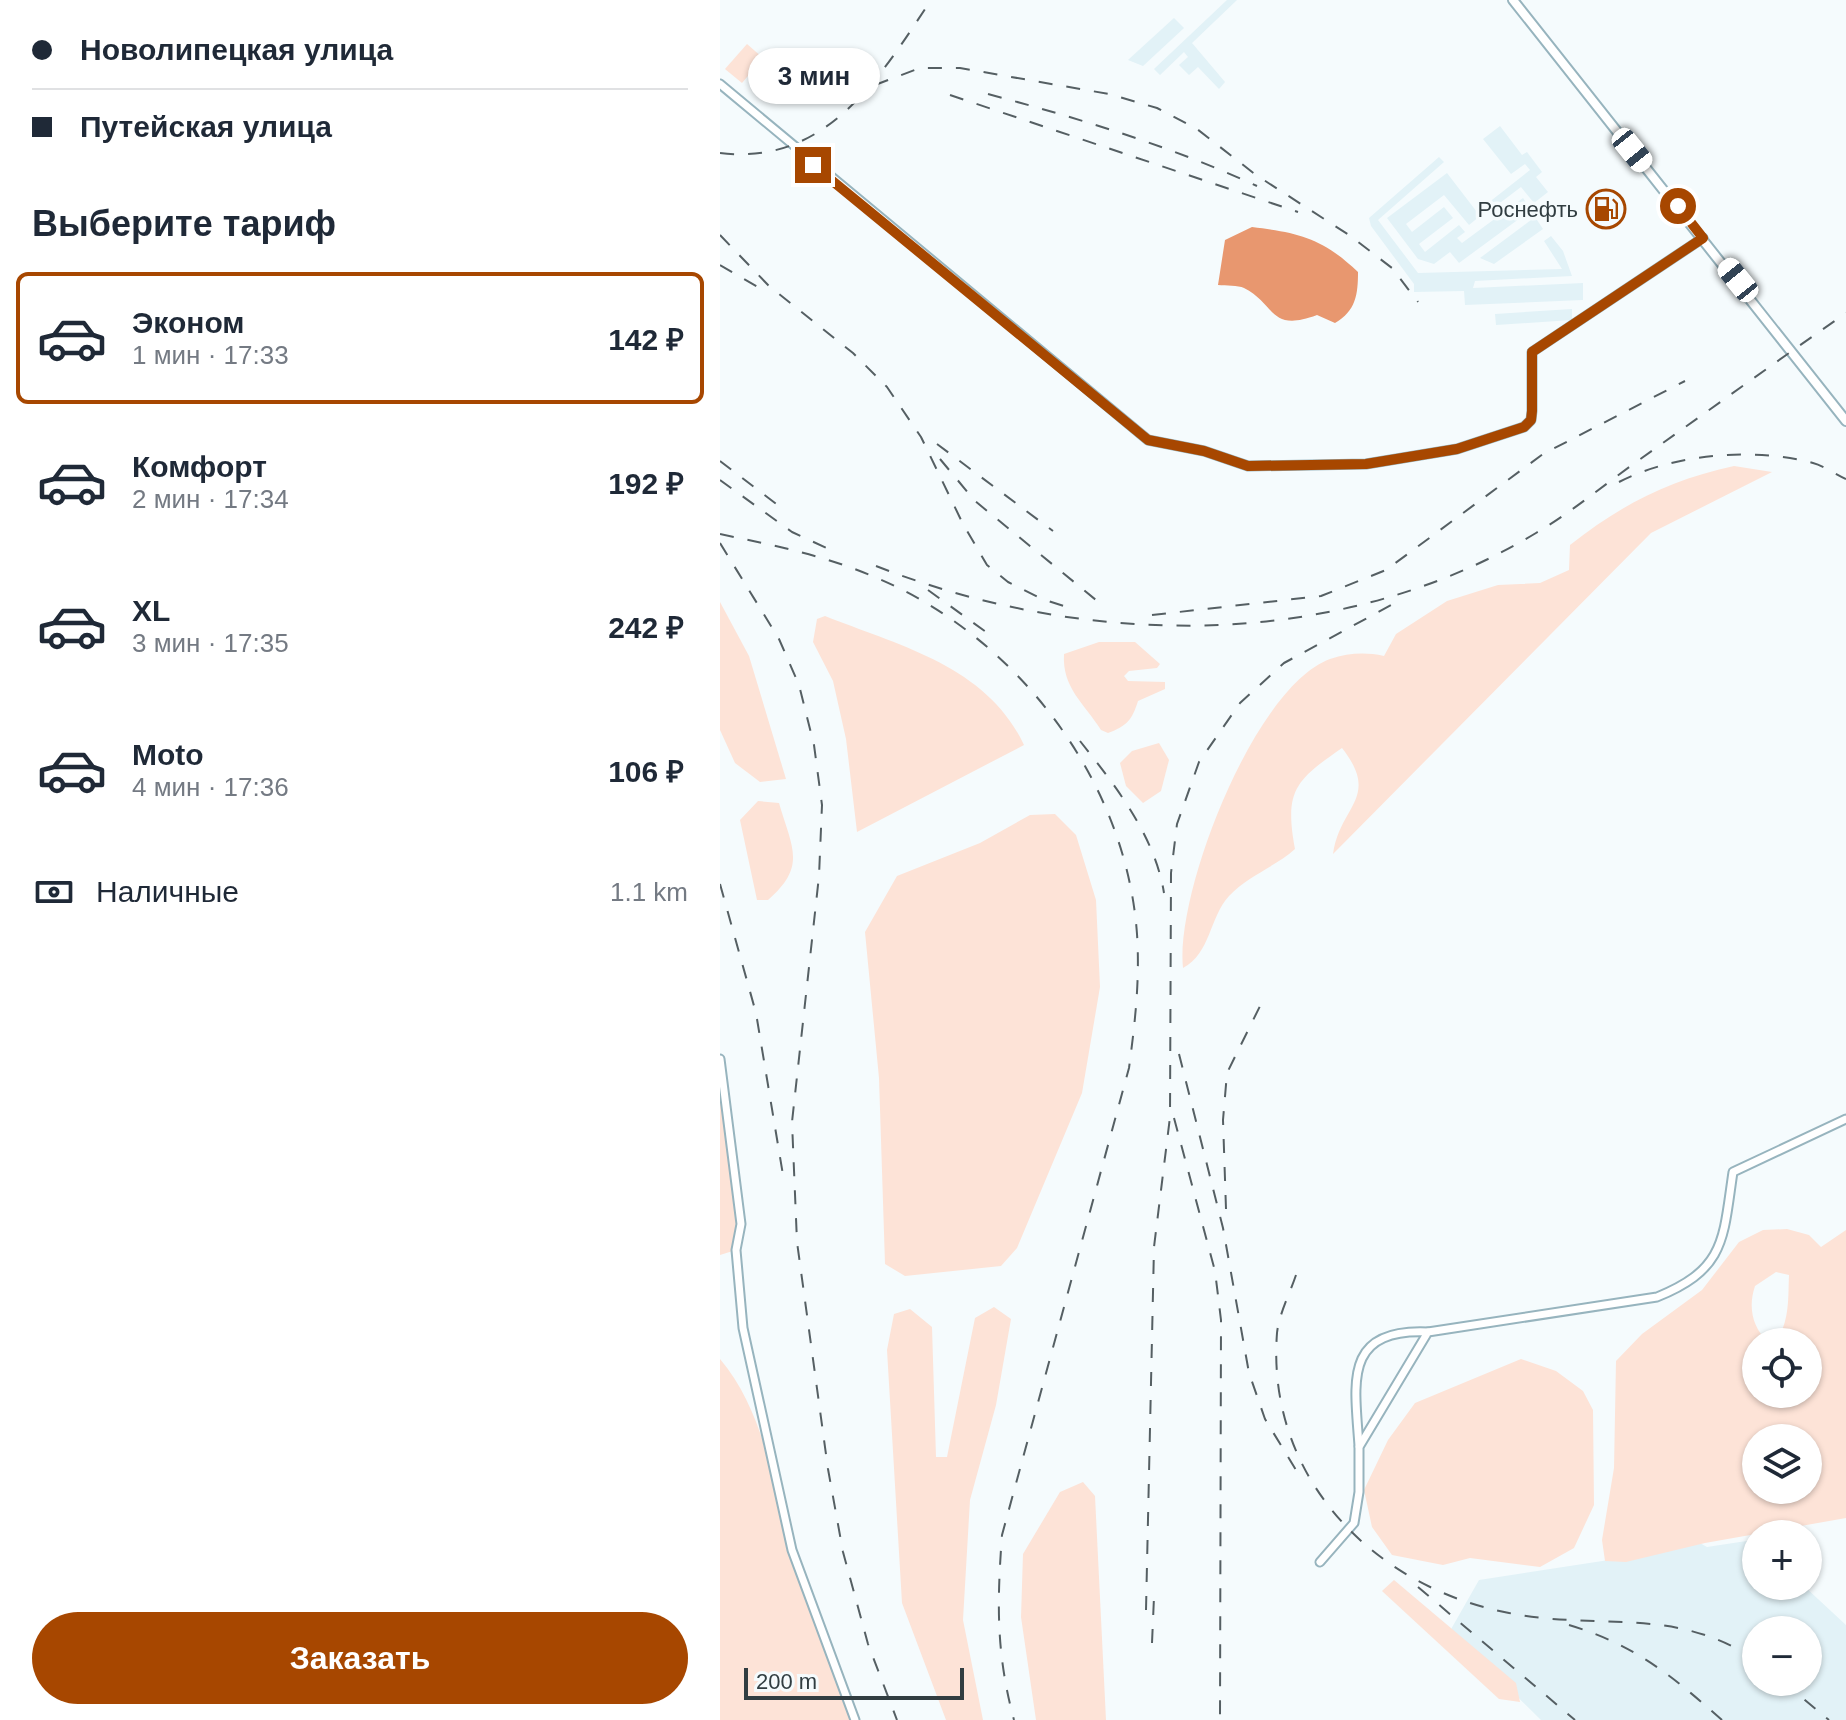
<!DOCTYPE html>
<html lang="ru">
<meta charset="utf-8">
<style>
body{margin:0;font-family:Helvetica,sans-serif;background:#f2f2f3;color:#1f2937;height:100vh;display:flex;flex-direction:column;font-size:30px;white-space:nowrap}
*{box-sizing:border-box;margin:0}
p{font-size:26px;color:#747a83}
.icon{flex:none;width:44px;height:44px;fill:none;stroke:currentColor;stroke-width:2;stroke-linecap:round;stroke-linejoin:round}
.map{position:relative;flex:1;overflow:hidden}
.details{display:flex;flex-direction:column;background:#fff;width:720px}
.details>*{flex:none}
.hud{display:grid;align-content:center;height:176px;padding:0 32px;background:#fff}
.fabs{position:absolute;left:1022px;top:1328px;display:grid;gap:16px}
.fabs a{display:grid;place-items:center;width:80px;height:80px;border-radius:50%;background:#fff;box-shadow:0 2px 6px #0004;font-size:40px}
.scale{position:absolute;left:24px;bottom:20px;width:220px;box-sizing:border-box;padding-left:8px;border:4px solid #313d41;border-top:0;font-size:22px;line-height:28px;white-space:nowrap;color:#313d41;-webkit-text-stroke:6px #f5fbfd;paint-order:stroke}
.end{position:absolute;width:36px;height:36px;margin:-18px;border:10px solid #a74700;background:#fff;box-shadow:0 0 0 4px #fff}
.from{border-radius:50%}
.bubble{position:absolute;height:56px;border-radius:28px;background:#fff;box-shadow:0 2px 6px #0004;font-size:26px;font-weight:600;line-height:56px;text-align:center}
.car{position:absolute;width:24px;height:48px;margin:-24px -12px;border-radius:10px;box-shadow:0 0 6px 2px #0007;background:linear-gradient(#fff 24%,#345 0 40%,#fff 0 76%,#345 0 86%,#fff 0)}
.hud b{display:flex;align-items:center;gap:28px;height:76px;font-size:30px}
.hud b+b{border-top:2px solid #e0e1e3}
.hud i{width:20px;height:20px;background:#1f2937}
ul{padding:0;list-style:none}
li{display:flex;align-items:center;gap:24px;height:132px;margin:0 16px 12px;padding:0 16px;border:4px solid transparent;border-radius:12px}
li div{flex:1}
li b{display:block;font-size:30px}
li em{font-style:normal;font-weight:600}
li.selected{border-color:#a74700}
li>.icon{width:72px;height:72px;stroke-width:1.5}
h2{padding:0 32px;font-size:36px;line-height:96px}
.pay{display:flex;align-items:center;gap:20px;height:88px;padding:0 32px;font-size:30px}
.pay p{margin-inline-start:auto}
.button{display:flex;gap:16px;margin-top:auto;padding:16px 32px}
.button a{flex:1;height:92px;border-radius:48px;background:#a74700;color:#fff;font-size:32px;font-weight:600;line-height:92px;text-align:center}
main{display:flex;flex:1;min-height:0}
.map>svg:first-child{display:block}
.built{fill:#e2f2f7;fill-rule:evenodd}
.green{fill:#fde3d7;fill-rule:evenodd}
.water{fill:#e8976f}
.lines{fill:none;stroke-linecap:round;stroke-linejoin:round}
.minor-casing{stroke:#97b4be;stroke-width:11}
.tertiary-casing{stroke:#97b4be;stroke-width:12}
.minor{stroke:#fff;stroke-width:7}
.tertiary{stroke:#fff;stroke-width:8}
.rail{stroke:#555f63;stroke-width:2;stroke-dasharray:14 14;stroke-linecap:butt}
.route{stroke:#a74700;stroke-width:10}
.labels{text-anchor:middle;stroke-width:7;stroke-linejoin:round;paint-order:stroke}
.poi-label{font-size:22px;fill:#313d41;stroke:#f5fbfd;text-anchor:end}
</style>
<main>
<section class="details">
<div class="hud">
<b><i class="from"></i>Новолипецкая улица</b>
<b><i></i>Путейская улица</b>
</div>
<h2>Выберите тариф</h2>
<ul>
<li class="selected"><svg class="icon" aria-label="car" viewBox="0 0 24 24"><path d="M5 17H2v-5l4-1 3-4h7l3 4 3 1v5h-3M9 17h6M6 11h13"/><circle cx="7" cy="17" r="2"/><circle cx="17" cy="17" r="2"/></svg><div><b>Эконом</b><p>1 мин · 17:33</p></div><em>142 ₽</em></li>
<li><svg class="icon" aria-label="car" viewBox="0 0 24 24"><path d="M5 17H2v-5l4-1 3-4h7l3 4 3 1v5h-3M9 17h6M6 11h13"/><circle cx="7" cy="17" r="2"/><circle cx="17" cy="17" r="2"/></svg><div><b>Комфорт</b><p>2 мин · 17:34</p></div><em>192 ₽</em></li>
<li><svg class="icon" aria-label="car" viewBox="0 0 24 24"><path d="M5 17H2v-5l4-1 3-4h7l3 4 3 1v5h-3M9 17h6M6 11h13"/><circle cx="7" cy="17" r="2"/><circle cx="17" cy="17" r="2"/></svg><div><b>XL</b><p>3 мин · 17:35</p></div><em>242 ₽</em></li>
<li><svg class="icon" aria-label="car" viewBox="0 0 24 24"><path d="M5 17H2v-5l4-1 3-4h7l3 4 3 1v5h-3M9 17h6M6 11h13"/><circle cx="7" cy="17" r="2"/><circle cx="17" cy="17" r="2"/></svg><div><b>Moto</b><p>4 мин · 17:36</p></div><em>106 ₽</em></li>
</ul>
<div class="pay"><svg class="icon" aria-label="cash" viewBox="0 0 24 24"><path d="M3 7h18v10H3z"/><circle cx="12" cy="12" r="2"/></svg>Наличные<p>1.1 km</p></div>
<div class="button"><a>Заказать</a></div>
</section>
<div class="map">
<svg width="1126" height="1720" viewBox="0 0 1126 1720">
<rect width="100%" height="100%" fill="#f5fbfd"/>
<g class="built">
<path d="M507,0H517L472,43L505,82L499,89L478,67L469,75L459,65L468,57L464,52L440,75L434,69Z"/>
<path d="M454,18L464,28L423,66L408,60Z"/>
<path d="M780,126L802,155L807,152L822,172L816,177L828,192L814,203L801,187L768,212L763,207L810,170L805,164L791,174L763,139Z"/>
<path d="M719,157L724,162L658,220L698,273L842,269L824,241L831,236L843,251L852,276L755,281L753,288L863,283V300L745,305L744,291L694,292V284L651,226L649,218Z"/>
<path d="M727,173L760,216L749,225L724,195L686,224L692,232L724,207L733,218L699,244L705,252L739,225L745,232L737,238L742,243L803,198L811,210L739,263L730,252L714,264L698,259L667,218Z"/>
<path d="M815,217L823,229L774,264L760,258Z"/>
<path d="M852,309V320L776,325L775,314Z"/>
<path d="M964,1534L987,1547L1033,1540L1036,1543V1586H1084L1126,1625V1720H821L730,1631L759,1580L928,1554ZM1036,1630H1088V1682H1036Z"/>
</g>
<g class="green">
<path d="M27,44L43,58L22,83L5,69Z"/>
<path d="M1014,466L1052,472L931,533L613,854C620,805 661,798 622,748C576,780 564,790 575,849C555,867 529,875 509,896C489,918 491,953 463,968C455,893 534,687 610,659C629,653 645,652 664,656L676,634L727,601L778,585L820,583L849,570L850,545C902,504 950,480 1014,466Z"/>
<path d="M0,602L29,656L66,779L40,782L15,763L0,730Z"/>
<path d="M105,616C180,646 267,666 304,745L137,832L126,739L113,681L93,642L97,619Z"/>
<path d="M379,642H415L440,664L437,668L409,671L404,676L408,681L445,682V689L418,701C412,720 407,726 388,733L381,730C364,703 342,688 344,654Z"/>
<path d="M439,743L449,760L441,791L423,803L406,786L400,763L412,751Z"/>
<path d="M38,801L59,803C72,848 87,866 48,900H37L20,820Z"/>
<path d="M335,814L356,835L376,900L380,987L362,1093L297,1248L281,1266L185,1276L165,1264L159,1078L145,932L177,876L260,843L310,815Z"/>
<path d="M0,1059L21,1224L16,1250L0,1255Z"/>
<path d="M1067,1229L1089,1235L1101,1247L1126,1230V1518L985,1543L906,1562L885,1561L882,1540L894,1468L896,1361L922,1334L982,1290L1019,1242L1043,1230ZM1056,1272L1069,1275C1068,1298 1070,1323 1055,1342H1088V1394H1036V1342H1048C1032,1327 1028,1307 1035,1286ZM1036,1438H1088V1490H1036Z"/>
<path d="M274,1307L291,1319L276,1405L250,1500L243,1620L263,1720H226L182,1603L167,1350L174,1314L190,1309L212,1327L216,1457H227L255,1318Z"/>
<path d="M0,1359C44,1411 53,1483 71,1547C89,1605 114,1663 135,1720H0Z"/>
<path d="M801,1359L836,1371L863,1391L873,1410L874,1505L854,1548L820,1567L750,1558L723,1565L672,1555L652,1527L644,1490L668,1440L695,1403Z"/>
<path d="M363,1482L375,1496L386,1720H316L301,1617L303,1554L340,1492Z"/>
<path d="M674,1580L796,1683L800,1702L779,1699L662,1591Z"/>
</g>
<path class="water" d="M532,227C580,233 602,238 638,272C638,294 636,311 615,323L597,315C549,333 556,304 524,288C518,285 506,286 498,285L505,240Z"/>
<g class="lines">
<g class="minor-casing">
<g id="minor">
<path d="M0,84L428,440L484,451L528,466L646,464L737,449L804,427L811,420L812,411V352L983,238"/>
<path d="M0,1059L21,1224L16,1250L23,1328L72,1550L135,1720"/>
<path d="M639,1446C635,1384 622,1328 708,1332"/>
<path d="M600,1562L634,1523L639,1492V1447L708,1332L937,1297C1006,1269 1003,1239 1013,1172L1126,1119"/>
</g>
</g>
<g class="tertiary-casing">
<path id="tertiary" d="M793,0L1126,421"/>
</g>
<use href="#minor" class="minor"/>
<use href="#tertiary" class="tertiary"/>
<g class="rail">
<path d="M155,85L200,68H240L389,94L437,108L477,129L536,175L629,235L672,268L698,302"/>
<path d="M268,94C361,119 450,146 537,186"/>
<path d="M230,95L578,212"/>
<path d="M0,153C107,166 160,77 211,0"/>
<path d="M0,235L49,286L133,353L167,387L201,437L243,524L267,565L288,582L322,599L356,610"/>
<path d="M0,265L48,293"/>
<path d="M217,444L333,531"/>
<path d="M220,459L255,501L376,600"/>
<path d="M0,461L63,509"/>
<path d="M0,480L72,532L115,552"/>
<path d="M899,482C953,454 1034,447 1093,463C1104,466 1115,474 1126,479"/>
<path d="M0,534C52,545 103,555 152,576C295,634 406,779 417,934C420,980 415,1023 409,1068L282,1535C277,1603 276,1653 294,1720"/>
<path d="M0,543L59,639L79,685L94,745L102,805L99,876L72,1122L77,1242L108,1469L123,1552L148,1644L177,1720"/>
<path d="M156,566C367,649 618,652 816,533C852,512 885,484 919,460C988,411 1057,361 1126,313"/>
<path d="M208,590L266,632"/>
<path d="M432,615L601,596L666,570L823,454L965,381"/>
<path d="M360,741C395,785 435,836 444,893"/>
<path d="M0,884L36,1013L64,1181"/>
<path d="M459,1054L503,1228L529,1373L545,1419L576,1470"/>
<path d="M454,1118L495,1271L501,1320L500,1720"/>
<path d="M506,1209L503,1120L507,1073L542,1002"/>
<path d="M576,1275C570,1293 559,1314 557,1333C546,1477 653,1587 789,1613C878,1631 953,1605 1036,1660"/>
<path d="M698,1587L855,1720"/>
<path d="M426,1610L434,1247L450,1117L451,873L457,824L479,762L520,703L564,663L675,603"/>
<path d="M849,1625C915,1645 951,1675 1002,1720"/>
<path d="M432,1643L434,1597"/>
<path d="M1063,1682L1109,1720"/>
</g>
</g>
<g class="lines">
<path class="route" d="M93,165L428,440L484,451L528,466L646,464L737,449L804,427L811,420L812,411V352L983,238L958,206"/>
</g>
<defs>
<g id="fuel-ring" transform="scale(2)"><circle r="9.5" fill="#f5fbfd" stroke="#a74700" stroke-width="1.5"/><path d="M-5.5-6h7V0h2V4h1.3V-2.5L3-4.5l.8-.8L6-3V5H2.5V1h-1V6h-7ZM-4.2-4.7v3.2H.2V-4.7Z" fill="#a74700"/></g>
</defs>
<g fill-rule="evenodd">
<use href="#fuel-ring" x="886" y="209"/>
</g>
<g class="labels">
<g class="poi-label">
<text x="858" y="217">Роснефть</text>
</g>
</g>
</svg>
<div class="fabs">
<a><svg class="icon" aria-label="locate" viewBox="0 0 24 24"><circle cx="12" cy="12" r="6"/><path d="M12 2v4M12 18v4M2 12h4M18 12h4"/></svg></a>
<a><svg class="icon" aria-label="layers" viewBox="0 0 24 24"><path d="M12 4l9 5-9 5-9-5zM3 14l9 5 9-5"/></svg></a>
<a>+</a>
<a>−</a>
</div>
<div class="scale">200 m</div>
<i class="end from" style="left:958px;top:206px"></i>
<i class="end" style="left:93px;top:165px"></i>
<div class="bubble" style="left:28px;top:48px;width:132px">3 мин</div>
<i class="car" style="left:912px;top:150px;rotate:141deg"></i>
<i class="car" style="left:1018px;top:280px;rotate:321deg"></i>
</div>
</main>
